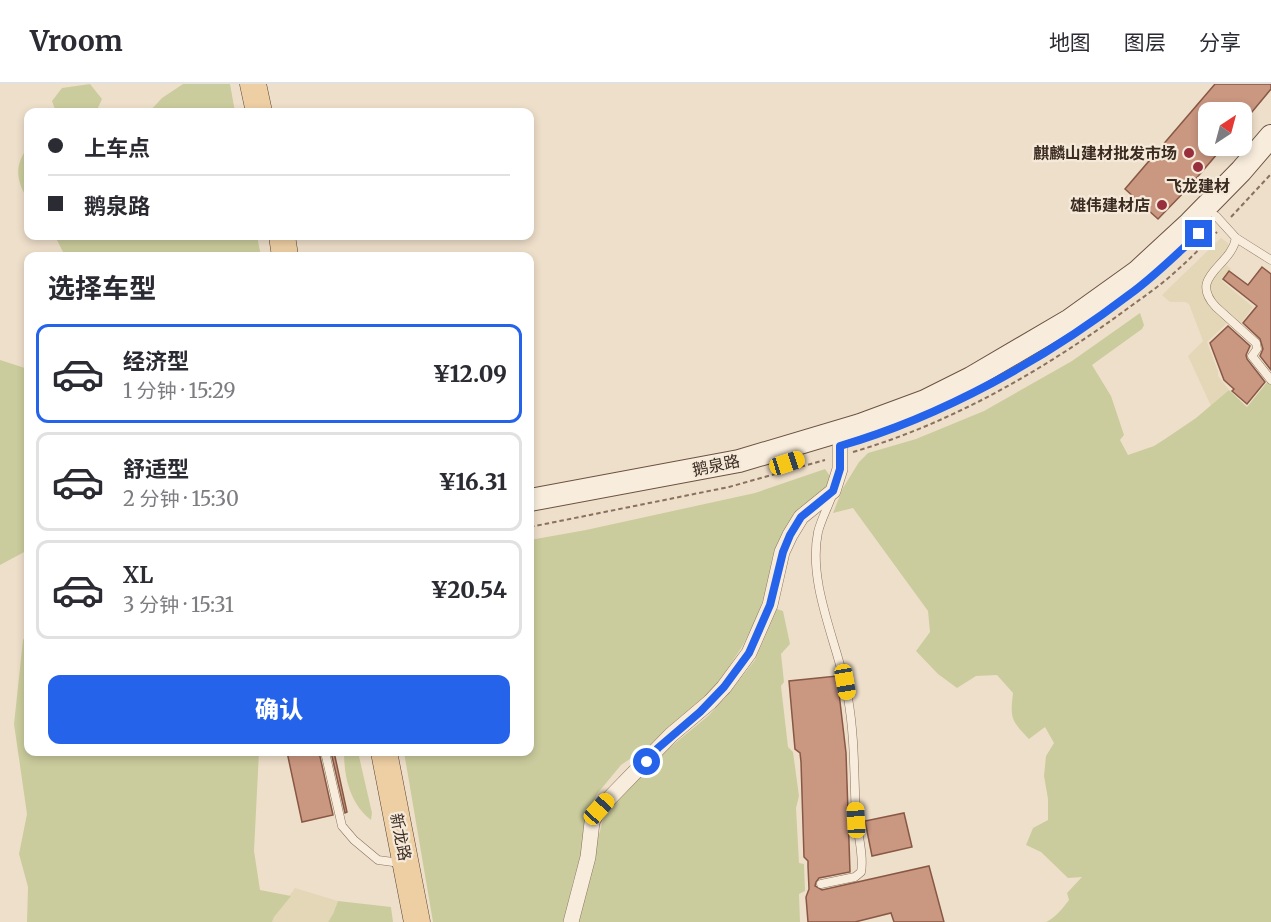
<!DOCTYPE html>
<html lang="zh">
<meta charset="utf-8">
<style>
body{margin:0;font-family:Merriweather,"Noto Sans SC",serif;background:#f2f2f3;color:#2b2b33;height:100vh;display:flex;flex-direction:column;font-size:22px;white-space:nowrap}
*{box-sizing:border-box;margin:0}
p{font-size:20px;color:#7c7c81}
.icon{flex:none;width:33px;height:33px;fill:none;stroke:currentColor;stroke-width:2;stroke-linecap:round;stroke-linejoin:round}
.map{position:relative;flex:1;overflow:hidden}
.sheet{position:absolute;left:24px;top:168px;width:510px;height:504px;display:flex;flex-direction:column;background:#fff;border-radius:12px;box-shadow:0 3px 9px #0003}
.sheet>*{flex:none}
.guide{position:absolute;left:24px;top:24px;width:510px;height:132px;border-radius:12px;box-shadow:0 3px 9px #0003;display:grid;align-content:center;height:132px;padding:0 24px;background:#fff}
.needle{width:39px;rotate:36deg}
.fabs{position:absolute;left:1198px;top:18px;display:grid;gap:12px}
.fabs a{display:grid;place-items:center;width:54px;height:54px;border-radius:12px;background:#fff;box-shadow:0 3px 9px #0003;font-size:30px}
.end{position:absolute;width:27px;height:27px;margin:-14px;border:8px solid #2563eb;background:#fff;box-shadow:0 0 0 3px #fff}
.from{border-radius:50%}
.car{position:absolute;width:18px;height:36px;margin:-18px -9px;border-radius:8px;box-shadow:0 0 4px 2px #0007;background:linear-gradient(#f5c518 24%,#345 0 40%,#f5c518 0 76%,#345 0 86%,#f5c518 0)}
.guide b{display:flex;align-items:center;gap:21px;height:57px;font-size:22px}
.guide b+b{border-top:2px solid #e1e1e2}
.guide i{width:15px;height:15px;background:#2b2b33}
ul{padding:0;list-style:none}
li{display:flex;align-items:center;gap:18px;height:99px;margin:0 12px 9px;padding:0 12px;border:3px solid #e1e1e2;border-radius:12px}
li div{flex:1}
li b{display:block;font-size:22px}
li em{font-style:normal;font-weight:800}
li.on{border-color:#2563eb}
li>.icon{width:54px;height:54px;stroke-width:1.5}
h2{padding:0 24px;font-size:27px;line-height:72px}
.action{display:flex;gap:12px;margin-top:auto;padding:12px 24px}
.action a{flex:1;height:69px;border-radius:12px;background:#2563eb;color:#fff;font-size:24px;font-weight:800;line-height:69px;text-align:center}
header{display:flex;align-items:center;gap:36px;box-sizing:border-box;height:84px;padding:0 30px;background:#fff;border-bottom:2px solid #e1e1e2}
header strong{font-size:28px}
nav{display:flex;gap:33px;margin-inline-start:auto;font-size:21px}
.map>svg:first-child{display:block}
.farmland{fill:#e3d7b7}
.green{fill:#cbcc9d}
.building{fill:#ca9781;stroke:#885845;stroke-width:1.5}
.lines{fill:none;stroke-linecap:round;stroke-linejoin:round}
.lane-casing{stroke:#8a715e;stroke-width:9}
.street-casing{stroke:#8a715e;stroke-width:16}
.secondary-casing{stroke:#6c5241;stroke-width:24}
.primary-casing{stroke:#584032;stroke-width:27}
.path{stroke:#8a715e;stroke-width:2;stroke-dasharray:4.5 3;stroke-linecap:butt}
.lane{stroke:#f8eddd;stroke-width:8}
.street{stroke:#f8eddd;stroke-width:15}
.secondary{stroke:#f8eddd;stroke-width:22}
.primary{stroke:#eecfa4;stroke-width:26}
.route{stroke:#2563eb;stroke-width:8}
.poi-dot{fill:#97303c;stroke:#f5ead9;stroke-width:2}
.labels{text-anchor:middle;stroke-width:4.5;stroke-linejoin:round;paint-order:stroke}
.poi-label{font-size:16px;font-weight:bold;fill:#3b2b21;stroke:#f5ead9;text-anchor:end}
.street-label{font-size:16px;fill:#3b2b21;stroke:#f5ead9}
</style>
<header>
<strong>Vroom</strong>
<nav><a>地图</a><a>图层</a><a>分享</a></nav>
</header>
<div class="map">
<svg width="1271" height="838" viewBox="0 0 1271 838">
<rect width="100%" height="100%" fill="#eedfca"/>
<g class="farmland">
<path d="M1221,154L1228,159L1229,164L1223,175L1204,194L1202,207L1215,227L1228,238L1207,258L1218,287V292L1229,306L1211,322L1188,272L1203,257L1189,220L1185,218H1170L1162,211Z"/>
<path d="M1225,180L1231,185L1222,197L1253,223L1239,242L1210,214L1209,201L1211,196Z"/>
<path d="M295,804L338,817L333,830L328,838H272L274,833Z"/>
</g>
<g class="green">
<path d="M90,0L102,15L96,28H56L52,17L62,4Z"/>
<path d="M183,0H230L235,28H149L162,14Z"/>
<path d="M28,68V116C18,100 14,85 24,69Z"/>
<path d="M55,152H257L261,172H65Z"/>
<path d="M1140,229L1144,241L1142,245L1092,281L1111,312L1124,351L1120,356L1128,371L1154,362L1165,355L1196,334L1229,306L1247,323L1268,297L1271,300V838H1046C1055,834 1063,824 1069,816L1067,809L1082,793L1068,794L1041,768L1026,761L1033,744L1048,736V715L1044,692L1046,672L1054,659L1045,643L1029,655C1011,636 1010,635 1013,609L997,591L976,592L957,604L938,590L916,567L930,548L928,527L853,424L833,429L843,404L859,378L868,369L916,355L984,327L1072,277Z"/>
<path d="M0,276L28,285V466L0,481Z"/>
<path d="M825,385L830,392L831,401L805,420L795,432L755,537L743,561L721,595L706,613L655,658L621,681L597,710L586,736L580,777L573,798L564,838H433L404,668H530V456L586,446L755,409Z"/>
<path d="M777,525L783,527L790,560L781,570L784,598L781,602L788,663L793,668L799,712L796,724L799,779L804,780L805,807L799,810L800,838H575L606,725L657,674L708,632L726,613L755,576Z"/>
<path d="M28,547V668H259L254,767L260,806L291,812L274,833L272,838H27L28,803L19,770L27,730L14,640L23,556Z"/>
<path d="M344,668H358L372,729L371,736C350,720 344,693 344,668Z"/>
<path d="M338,817L391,823L393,838H328L333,830Z"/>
</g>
<g class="building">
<path d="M1215,0H1271V5L1242,40V28H1209V62H1224L1188,104L1158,135L1125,105Z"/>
<path d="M1262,183L1271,190V286L1260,272L1263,265L1260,255L1243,239L1257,222L1223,195L1229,187L1248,201Z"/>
<path d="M1228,242L1250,262L1246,271L1247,275L1265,298L1247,320L1232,307L1234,305L1224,296L1210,259Z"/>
<path d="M837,592L846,669L850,788L819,794L816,798L815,802L822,806L929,782L944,838H894L891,829L855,838H808L806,813L809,805L808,782V777L804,773L801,678L800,669L795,665L789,597Z"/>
<path d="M287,668H319L333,731L302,738Z"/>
<path d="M331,668H334L347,728L345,729Z"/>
<path d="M904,729L912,763L872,772L865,737Z"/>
</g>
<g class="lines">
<g class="lane-casing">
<g id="lane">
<path d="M1216,132L1236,154L1271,176"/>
<path d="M1236,154C1231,183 1187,192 1216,223L1256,259L1257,265L1252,272L1271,296"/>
<path d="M325,668L342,742L354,756L378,776L393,778"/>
<path d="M821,800L855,793L861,788C864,773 858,750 856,734C854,694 855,654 848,614C839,562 807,501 818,448C821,436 827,425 831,414"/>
</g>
</g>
<g class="street-casing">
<path id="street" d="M571,838L588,773L592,738L599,725L671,651L710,618L724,603L749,569L770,521L782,468L790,451L801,433L833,407L840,385V362"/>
</g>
<g class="secondary-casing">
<path id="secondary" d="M530,416L739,377L860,341L925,317L971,294L1070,236L1137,188L1190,139L1241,87L1271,52"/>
</g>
<g class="primary-casing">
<g id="primary">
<path d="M253,0L259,28"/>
<path d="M282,152L285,172"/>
<path d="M384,668L417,838"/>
</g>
</g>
<g class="path">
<path d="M1231,133L1271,90"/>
<path d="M853,368C949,340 1036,290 1116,233C1136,218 1156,205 1174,189C1189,176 1203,161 1217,148"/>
<path d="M530,443L729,403L825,376"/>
</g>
<use href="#lane" class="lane"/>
<use href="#street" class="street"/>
<use href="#secondary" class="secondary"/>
<use href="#primary" class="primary"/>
</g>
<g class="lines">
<path class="route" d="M647,678L658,664L700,628L724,603L749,569L770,521L783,468L790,451L801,433L833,407L840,385V362C943,332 1045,275 1130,210C1155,192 1176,170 1199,150"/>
</g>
<g class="poi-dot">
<circle cx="1189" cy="69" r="6"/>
<circle cx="1198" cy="83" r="6"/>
<circle cx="1162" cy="121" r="6"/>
</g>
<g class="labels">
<g class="poi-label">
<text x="1177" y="75">麒麟山建材批发市场</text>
<text x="1198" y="108" text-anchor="middle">飞龙建材</text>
<text x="1150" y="127">雄伟建材店</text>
</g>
<g class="street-label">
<text transform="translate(716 381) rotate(-12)" y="6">鹅泉路</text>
<text transform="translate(401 753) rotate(79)" y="6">新龙路</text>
</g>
</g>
</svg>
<div class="fabs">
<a><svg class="needle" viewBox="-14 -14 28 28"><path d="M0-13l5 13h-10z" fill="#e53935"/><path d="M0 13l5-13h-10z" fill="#7c7c81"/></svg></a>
</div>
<i class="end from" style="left:647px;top:678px"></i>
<i class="end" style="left:1199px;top:150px"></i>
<i class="car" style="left:787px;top:379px;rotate:72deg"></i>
<i class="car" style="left:845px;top:598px;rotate:170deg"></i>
<i class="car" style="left:599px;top:725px;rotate:42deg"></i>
<i class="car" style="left:856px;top:736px;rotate:357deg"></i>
<div class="guide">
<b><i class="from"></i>上车点</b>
<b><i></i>鹅泉路</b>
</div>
<section class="sheet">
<h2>选择车型</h2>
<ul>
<li class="on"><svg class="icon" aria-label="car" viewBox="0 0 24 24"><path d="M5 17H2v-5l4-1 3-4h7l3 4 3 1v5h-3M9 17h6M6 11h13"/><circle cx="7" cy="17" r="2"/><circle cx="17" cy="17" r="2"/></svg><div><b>经济型</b><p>1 分钟 · 15:29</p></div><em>¥12.09</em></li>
<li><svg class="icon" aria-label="car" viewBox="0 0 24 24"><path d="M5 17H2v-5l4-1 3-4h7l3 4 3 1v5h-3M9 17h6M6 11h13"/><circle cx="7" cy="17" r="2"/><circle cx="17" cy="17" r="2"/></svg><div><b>舒适型</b><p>2 分钟 · 15:30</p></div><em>¥16.31</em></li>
<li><svg class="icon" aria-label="car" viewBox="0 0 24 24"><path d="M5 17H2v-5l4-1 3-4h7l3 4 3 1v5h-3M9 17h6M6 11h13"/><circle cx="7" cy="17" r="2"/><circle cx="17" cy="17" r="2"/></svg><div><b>XL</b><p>3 分钟 · 15:31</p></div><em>¥20.54</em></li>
</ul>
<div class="action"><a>确认</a></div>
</section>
</div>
